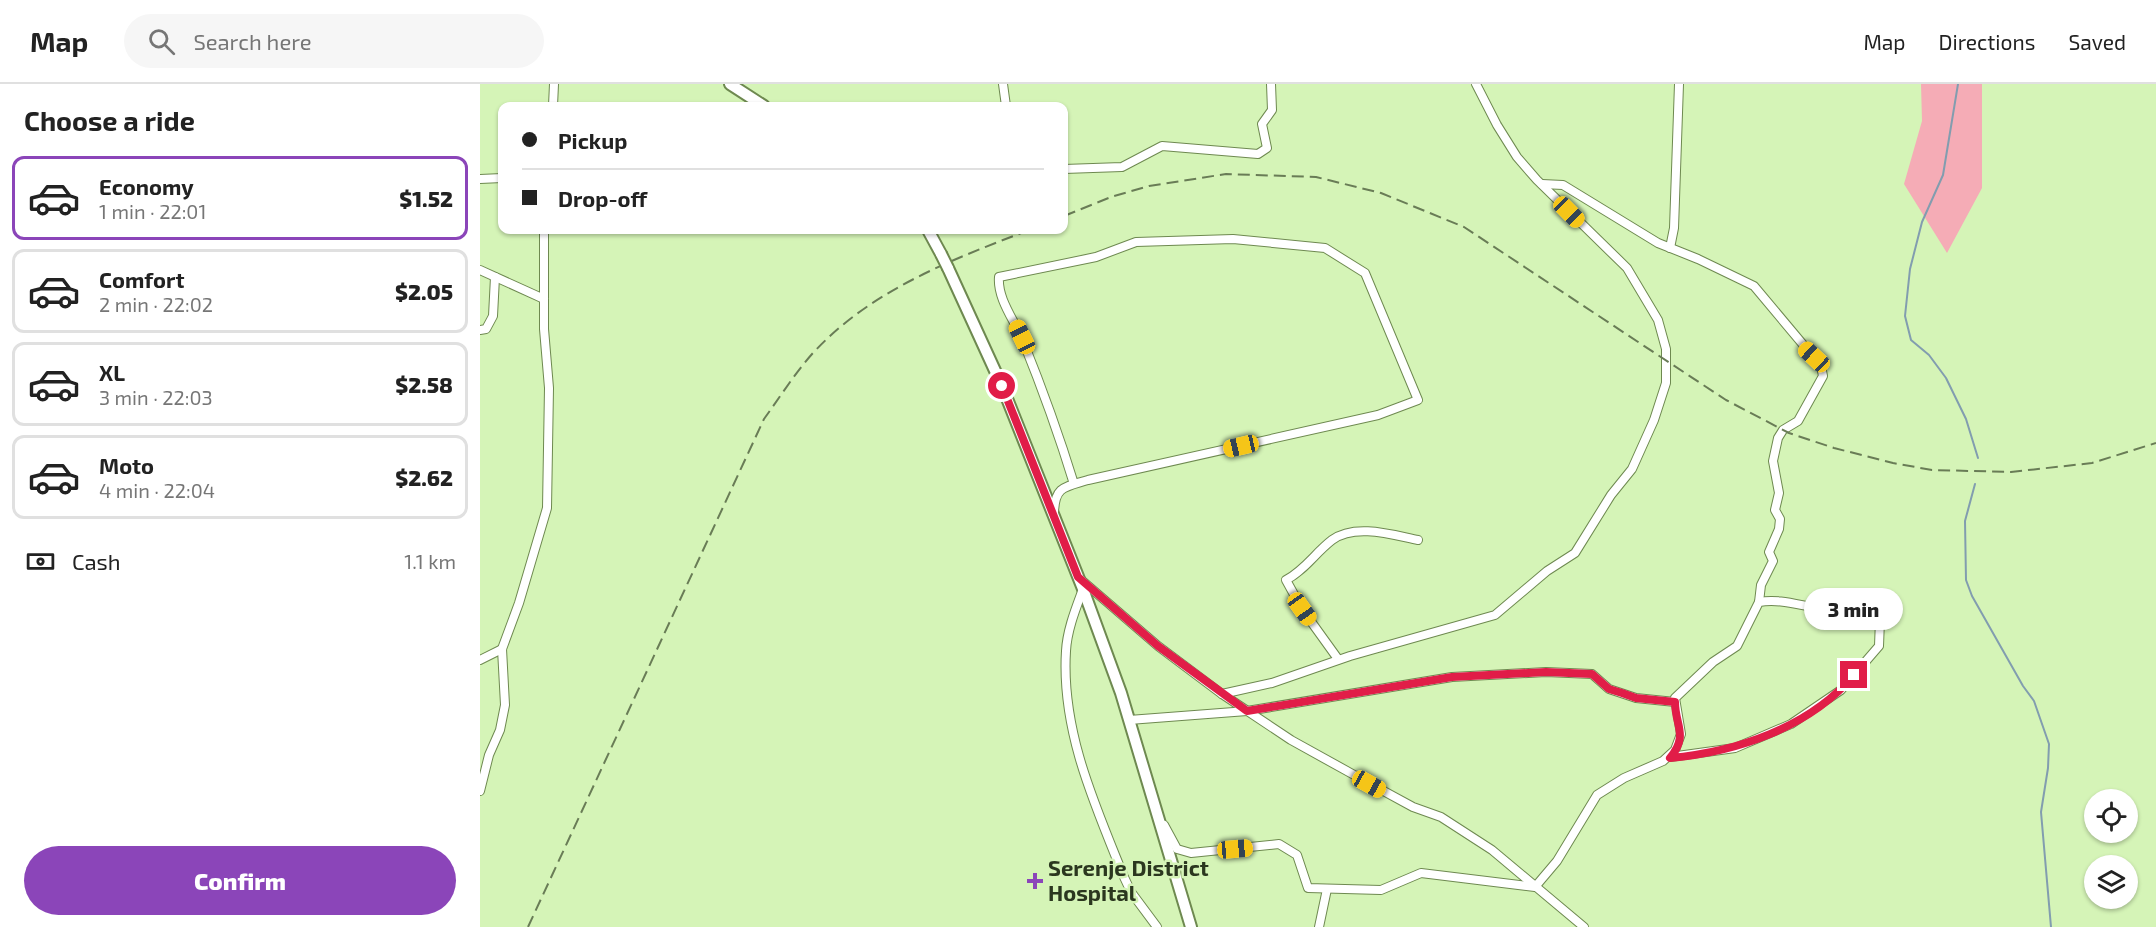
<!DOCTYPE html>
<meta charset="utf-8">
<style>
body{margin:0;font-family:"Exo 2",sans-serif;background:#f6f6f6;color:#222;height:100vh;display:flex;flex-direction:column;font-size:22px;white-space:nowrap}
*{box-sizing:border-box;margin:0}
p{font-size:20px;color:#767676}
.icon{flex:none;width:33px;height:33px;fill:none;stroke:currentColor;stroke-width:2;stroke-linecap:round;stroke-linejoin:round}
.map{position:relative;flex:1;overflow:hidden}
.side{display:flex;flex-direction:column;background:#fff;width:480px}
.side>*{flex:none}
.hud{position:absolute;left:18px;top:18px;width:570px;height:132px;border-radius:12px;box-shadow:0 2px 4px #0004;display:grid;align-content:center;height:132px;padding:0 24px;background:#fff}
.fabs{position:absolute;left:1604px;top:705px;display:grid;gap:12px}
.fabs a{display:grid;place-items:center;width:54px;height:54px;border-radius:50%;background:#fff;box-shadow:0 2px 4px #0004;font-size:30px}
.end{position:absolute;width:27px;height:27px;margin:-14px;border:8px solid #e11d48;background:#fff;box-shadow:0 0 0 3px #fff}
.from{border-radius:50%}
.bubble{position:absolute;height:42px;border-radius:21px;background:#fff;box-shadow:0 2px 4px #0004;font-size:20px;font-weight:800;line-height:42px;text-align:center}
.car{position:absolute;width:18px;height:36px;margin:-18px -9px;border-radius:8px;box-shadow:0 0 4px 2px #0007;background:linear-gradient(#f5c518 24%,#345 0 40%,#f5c518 0 76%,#345 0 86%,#f5c518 0)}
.hud b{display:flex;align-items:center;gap:21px;height:57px;font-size:22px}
.hud b+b{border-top:2px solid #e0e0e0}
.hud i{width:15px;height:15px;background:#222}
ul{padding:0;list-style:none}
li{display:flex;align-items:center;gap:18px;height:84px;margin:0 12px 9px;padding:0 12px;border:3px solid #e0e0e0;border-radius:12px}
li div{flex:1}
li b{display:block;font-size:22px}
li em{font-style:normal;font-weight:800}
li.current{border-color:#8b45b9}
li>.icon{width:54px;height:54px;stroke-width:1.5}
h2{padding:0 24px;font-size:27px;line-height:72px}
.pay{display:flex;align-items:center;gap:15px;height:66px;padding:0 24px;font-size:22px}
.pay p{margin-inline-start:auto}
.primary-button{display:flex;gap:12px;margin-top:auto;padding:12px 24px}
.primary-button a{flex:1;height:69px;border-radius:36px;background:#8b45b9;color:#fff;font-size:24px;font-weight:800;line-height:69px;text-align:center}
header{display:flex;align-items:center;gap:36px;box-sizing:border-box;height:84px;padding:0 30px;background:#fff;border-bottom:2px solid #e0e0e0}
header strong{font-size:28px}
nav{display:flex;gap:33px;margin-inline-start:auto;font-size:21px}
.search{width:420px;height:54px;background:#f6f6f6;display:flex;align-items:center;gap:15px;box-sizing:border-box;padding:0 21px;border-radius:33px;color:#767676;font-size:22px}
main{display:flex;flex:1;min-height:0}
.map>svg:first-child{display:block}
.green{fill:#f5acb6}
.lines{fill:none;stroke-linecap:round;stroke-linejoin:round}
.stream{stroke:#829daf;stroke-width:2}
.street-casing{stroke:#6e8950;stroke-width:10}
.secondary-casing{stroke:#6e8950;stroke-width:14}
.street{stroke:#fff;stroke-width:8}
.secondary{stroke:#fff;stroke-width:10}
.rail{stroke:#697c56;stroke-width:2;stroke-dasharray:12 6;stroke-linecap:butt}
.secondary-bridge-casing{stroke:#6e8950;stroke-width:14;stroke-linecap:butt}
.secondary-bridge{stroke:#fff;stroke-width:10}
.route{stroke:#e11d48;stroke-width:8}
.poi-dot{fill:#8b45b9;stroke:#d5f4b7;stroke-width:2}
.labels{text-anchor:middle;stroke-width:5;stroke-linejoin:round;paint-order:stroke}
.poi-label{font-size:22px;font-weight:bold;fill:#2b371f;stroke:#d5f4b7;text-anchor:start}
</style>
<header>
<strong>Map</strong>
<div class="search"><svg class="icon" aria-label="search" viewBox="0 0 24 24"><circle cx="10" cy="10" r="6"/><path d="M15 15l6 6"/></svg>Search here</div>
<nav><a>Map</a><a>Directions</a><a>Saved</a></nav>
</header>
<main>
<section class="side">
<h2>Choose a ride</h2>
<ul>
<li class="current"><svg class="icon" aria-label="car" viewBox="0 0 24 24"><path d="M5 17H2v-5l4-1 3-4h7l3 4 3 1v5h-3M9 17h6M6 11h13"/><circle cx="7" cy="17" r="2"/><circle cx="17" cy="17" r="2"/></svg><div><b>Economy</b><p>1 min · 22:01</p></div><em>$1.52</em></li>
<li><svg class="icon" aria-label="car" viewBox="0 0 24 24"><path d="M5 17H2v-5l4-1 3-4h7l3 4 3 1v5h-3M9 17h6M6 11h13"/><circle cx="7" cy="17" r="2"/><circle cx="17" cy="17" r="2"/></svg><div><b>Comfort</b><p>2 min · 22:02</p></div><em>$2.05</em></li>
<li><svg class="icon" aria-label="car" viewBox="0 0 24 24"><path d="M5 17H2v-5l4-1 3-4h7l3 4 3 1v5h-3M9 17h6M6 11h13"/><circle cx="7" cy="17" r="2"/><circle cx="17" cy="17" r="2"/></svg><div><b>XL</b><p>3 min · 22:03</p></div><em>$2.58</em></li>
<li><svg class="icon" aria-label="car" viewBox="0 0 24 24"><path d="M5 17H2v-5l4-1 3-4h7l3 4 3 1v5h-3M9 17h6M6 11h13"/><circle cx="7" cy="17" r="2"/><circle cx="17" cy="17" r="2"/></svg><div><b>Moto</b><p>4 min · 22:04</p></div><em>$2.62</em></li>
</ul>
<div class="pay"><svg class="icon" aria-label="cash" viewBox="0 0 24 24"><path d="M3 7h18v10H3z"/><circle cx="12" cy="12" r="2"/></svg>Cash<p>1.1 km</p></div>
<div class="primary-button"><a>Confirm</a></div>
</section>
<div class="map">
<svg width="1676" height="843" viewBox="0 0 1676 843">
<rect width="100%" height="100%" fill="#d5f4b7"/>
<path class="green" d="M1441,0H1502V104L1467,169L1424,100L1442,37Z"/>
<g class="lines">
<g class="stream">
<path d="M1478,0L1463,91L1442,138L1430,185L1425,232L1431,256L1449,271L1466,294L1486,335L1498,374"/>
<path d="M1495,400L1485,437L1486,496L1492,512L1543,602L1554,617L1569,660L1568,684L1561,728L1571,843"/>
</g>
<g class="street-casing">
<g id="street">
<path d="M523,0L526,22"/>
<path d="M73,22L74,0"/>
<path d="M584,85L642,83L682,62L778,70L787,64L782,40L792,26L791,0"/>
<path d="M0,95L22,94"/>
<path d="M1062,100L1083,101L1178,159L1218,175L1274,202L1341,282L1343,292L1318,337L1303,346L1298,354L1293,377L1299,409L1295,426L1300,435L1299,445L1289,468L1293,477L1281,501L1279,518"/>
<path d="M1190,164L1194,144L1199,0"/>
<path d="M0,186L64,215"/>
<path d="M0,246L6,245L13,232L15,193"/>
<path d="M574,428C575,402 585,403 608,396L898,331L938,316L885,189L845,164L753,155L656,158L616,173L519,193C517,215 535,237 543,257C562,304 579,351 594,400"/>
<path d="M599,494L678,562L742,610L811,656L876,692L933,723L961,733L1012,766L1104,843"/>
<path d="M603,505C596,524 587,546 586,567C581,647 615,721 644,793L651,808L677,843"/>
<path d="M858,575L822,525L806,496C825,486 835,469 852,456C875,439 913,451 938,456"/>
<path d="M0,576L22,565"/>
<path d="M742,610L792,599L870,572L1015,531L1067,487L1095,469L1131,411L1152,385L1174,336L1186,299V265L1178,236L1147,184L1057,96L1037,73L1017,41L996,0"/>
<path d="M649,636L767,627L972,593L1066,588L1112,590L1129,605L1156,614L1195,618"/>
<path d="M1190,673L1255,664L1311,640L1361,606L1399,562L1400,536"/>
<path d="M0,707L9,671L20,646L25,621L22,565L39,519L67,424L69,304L64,245V146"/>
<path d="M684,741L697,765L711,769L799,760L817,771L828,804L901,806L941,789L1055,803L1077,777L1117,711L1144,694L1183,677L1195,666L1201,650L1195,614L1233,578L1257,562L1279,518C1312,512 1343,534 1374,521"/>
<path d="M839,843L847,805"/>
</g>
</g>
<g class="secondary-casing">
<g id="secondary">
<path d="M250,0L284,22"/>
<path d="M448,146L461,170"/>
<path d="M468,184L522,302L603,505L641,609L711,843"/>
</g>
</g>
<use href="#street" class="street"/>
<use href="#secondary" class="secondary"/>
<g class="rail">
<path d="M584,132L631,113L669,102L746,90L836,93L901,109L984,143L1246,316L1309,349L1354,364L1413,379L1452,386L1531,388L1612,379L1676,359"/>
<path d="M48,843L284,335C300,313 315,289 333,269C391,206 471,176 549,146"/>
</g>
<g class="secondary-bridge-casing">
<path id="secondary-bridge" d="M461,170L468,184"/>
</g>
<use href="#secondary-bridge" class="secondary-bridge"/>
</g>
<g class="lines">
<path class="route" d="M522,302L598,493L678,562L767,627L972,593L1066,588L1112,590L1129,605L1142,609L1156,614L1195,618C1195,642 1209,651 1190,674C1256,668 1329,644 1374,591"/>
</g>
<path class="poi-dot" d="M552 788h6v6h6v6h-6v6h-6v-6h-6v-6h6z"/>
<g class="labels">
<g class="poi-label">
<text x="568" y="792">Serenje District<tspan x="568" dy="25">Hospital</tspan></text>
</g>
</g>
</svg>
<div class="fabs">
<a><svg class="icon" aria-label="locate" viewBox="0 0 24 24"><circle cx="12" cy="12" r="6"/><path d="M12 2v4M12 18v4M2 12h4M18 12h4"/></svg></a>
<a><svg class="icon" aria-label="layers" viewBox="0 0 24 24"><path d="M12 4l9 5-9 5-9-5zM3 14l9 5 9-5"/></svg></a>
</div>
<i class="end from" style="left:522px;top:302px"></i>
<i class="end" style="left:1374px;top:591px"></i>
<div class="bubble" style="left:1324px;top:504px;width:99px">3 min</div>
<i class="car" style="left:1089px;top:128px;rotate:135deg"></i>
<i class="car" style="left:542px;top:253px;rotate:334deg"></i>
<i class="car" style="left:1334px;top:273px;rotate:313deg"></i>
<i class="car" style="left:761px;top:362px;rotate:257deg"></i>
<i class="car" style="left:822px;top:525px;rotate:145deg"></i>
<i class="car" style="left:889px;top:700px;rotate:119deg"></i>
<i class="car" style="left:755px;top:765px;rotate:85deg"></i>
<div class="hud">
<b><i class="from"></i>Pickup</b>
<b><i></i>Drop-off</b>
</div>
</div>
</main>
